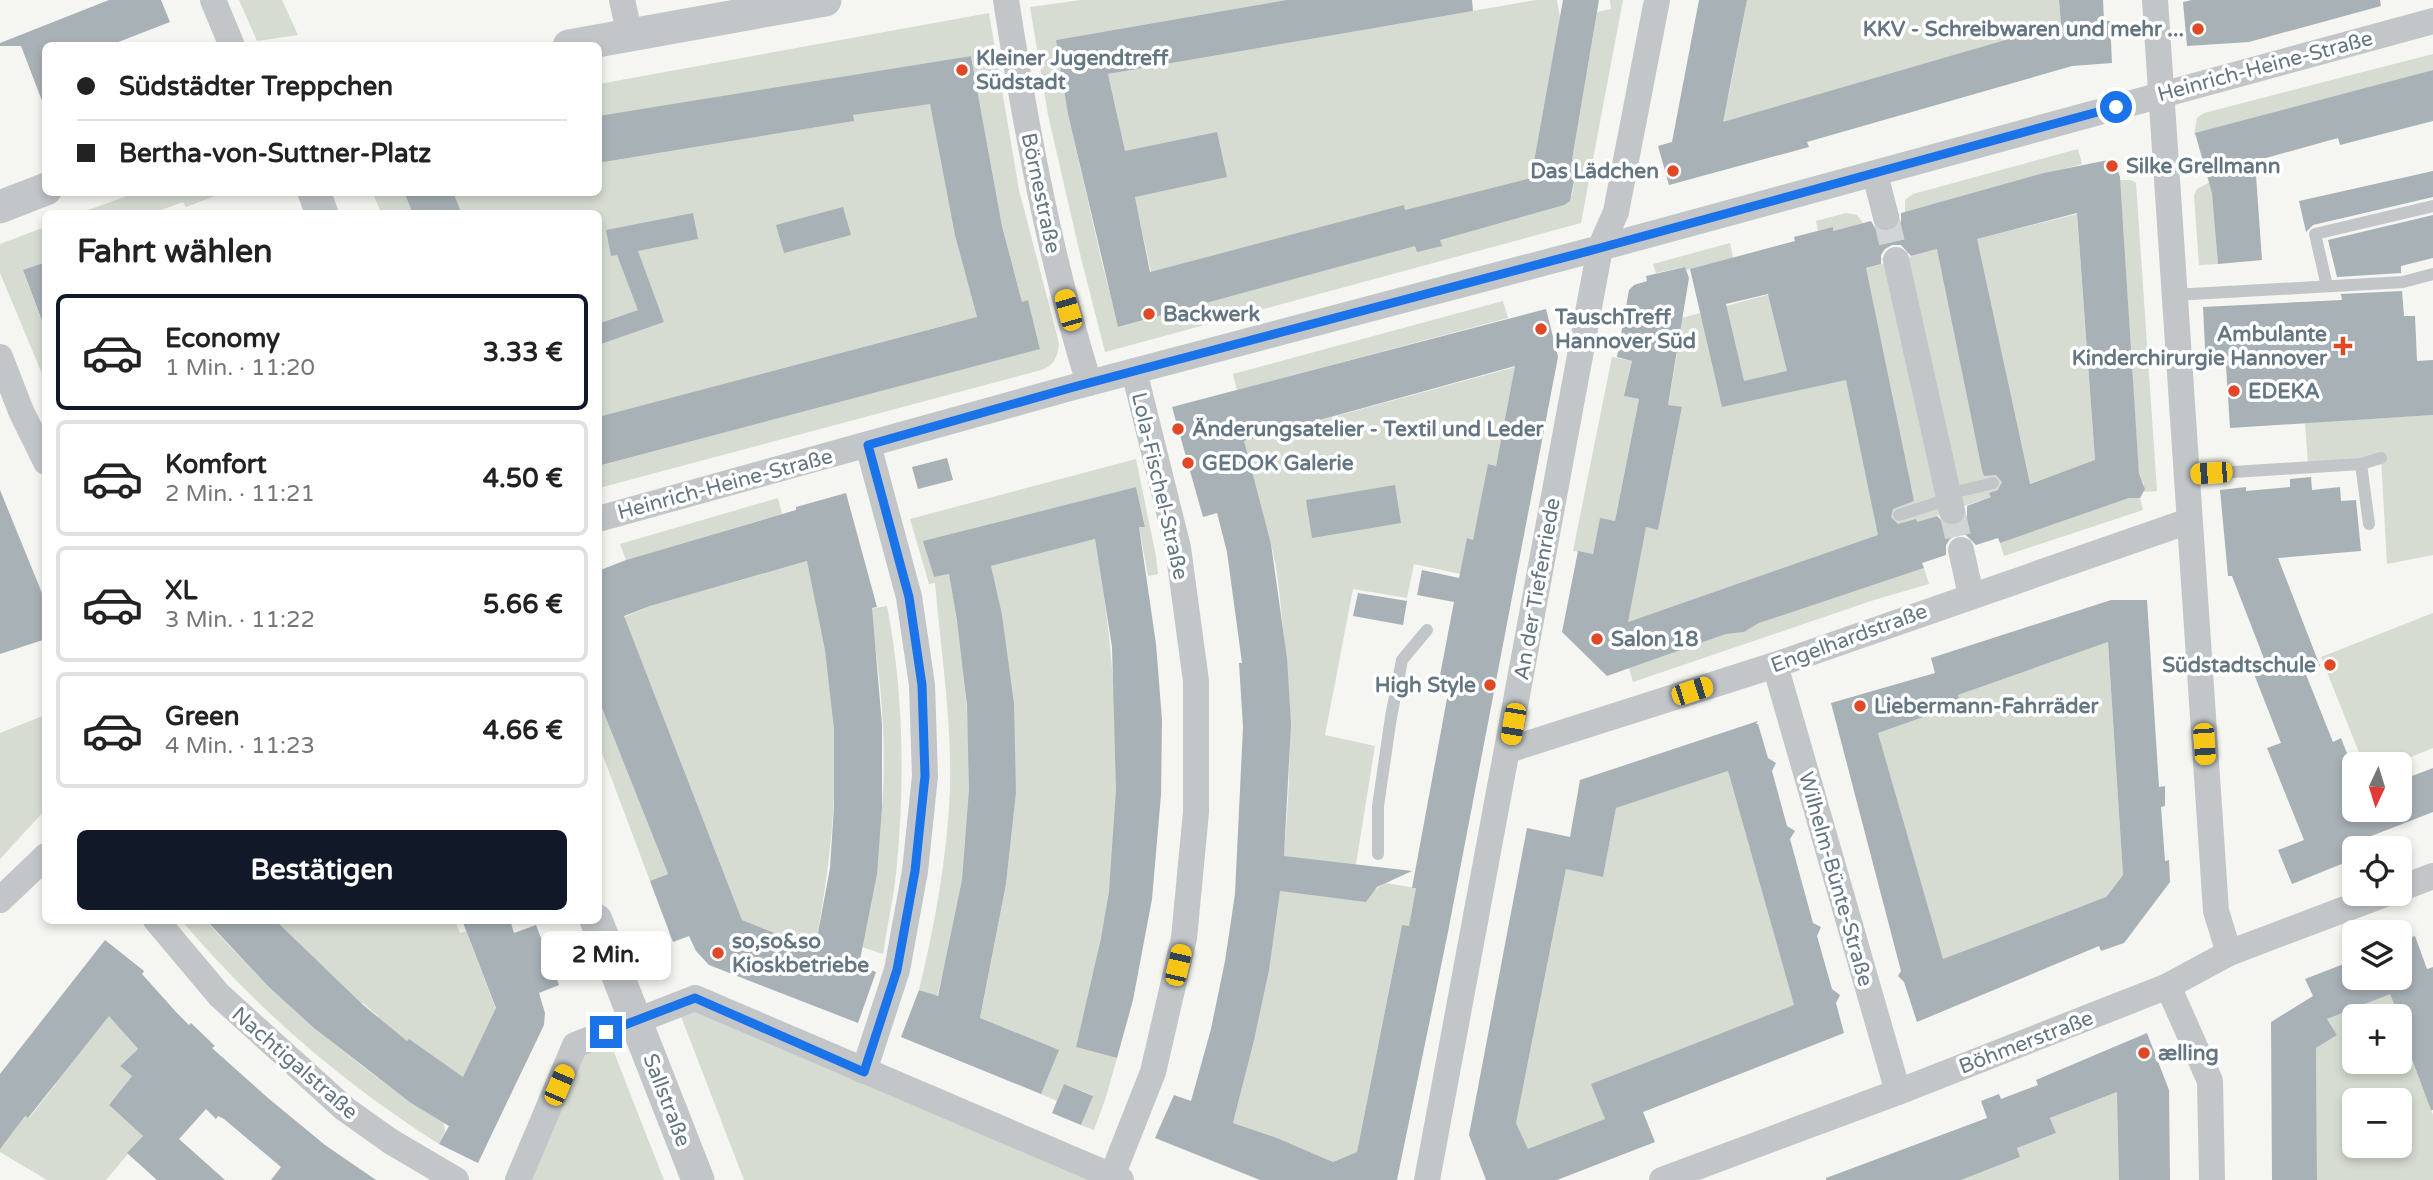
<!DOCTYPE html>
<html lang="de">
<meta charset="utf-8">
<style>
body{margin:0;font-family:"Varela Round",sans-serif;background:#f2f2f2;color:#222;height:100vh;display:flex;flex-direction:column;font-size:26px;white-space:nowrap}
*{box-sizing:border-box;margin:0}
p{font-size:23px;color:#767676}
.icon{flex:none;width:38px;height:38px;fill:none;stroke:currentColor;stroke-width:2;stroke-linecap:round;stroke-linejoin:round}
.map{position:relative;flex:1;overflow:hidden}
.side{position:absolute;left:42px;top:210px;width:560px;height:714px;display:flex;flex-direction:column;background:#fff;border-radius:10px;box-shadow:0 4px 10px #0003}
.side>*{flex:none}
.top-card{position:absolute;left:42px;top:42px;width:560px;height:154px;border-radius:10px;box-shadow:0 4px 10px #0003;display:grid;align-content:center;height:154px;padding:0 35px;background:#fff}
.needle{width:46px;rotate:184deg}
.tools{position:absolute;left:2342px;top:752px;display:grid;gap:14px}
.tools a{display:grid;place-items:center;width:70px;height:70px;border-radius:10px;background:#fff;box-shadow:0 4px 10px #0003;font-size:35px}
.end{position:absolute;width:32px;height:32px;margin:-16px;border:9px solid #1a73e8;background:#fff;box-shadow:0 0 0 4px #fff}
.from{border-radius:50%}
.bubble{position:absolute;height:49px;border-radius:10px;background:#fff;box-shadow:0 4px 10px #0003;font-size:23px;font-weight:800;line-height:49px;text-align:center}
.car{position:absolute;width:21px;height:42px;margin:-21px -10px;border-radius:9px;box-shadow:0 0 5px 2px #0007;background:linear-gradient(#f5c518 24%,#345 0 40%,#f5c518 0 76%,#345 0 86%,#f5c518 0)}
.top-card b{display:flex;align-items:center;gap:24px;height:66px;font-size:26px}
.top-card b+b{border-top:2px solid #e0e0e0}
.top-card i{width:18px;height:18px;background:#222}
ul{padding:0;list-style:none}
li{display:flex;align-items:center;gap:21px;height:116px;margin:0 14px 10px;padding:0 21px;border:4px solid #e0e0e0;border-radius:10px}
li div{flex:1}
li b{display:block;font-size:26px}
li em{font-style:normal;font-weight:800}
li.active{border-color:#111827}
li>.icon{width:63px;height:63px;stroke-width:1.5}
h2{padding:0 35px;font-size:32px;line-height:84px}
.primary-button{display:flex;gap:14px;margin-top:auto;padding:14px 35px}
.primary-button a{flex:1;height:80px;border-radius:10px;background:#111827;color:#fff;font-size:28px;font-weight:800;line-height:80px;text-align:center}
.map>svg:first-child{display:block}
.green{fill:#d6dcd2;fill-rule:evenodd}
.building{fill:#a8b1b6;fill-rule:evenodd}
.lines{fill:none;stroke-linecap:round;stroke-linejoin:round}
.minor-tunnel{stroke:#d1d5d5;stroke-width:26;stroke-dasharray:26 13;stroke-linecap:butt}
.service{stroke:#c2c6c9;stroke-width:12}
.minor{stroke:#c2c6c9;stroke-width:26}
.tertiary{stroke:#c2c6c9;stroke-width:33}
.route{stroke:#1a73e8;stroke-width:9}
.poi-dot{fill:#e04826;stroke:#fff;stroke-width:2.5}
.labels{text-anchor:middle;stroke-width:7;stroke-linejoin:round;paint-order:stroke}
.poi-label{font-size:21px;font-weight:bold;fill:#647682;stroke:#fff;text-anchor:start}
.street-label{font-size:21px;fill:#647682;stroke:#fff}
</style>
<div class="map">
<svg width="2433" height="1180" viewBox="0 0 2433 1180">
<rect width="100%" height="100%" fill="#f5f5f1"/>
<g class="green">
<path d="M239,0H282L298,35L257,41Z"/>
<path d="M1081,0H1286L1056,40L1068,113L1102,263L1119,327L1565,204L1572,195L1578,161L1572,160L1597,12L1611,9L1610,0H1623L1581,223L1105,352L1081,258L1048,115L1030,7Z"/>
<path d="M1536,0H1557L1560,18L1531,178L1405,210L1404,206L1151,272L1108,74Z"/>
<path d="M1747,0H2059L2061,24L1709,132L1729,94Z"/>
<path d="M989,13L1019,190L1059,343C1058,356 1054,366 1041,370L599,488V466L1040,348L1028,301L1022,302L1002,226L971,56L599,116V84Z"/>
<path d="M2433,54V70L2194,135L2197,118L2204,113Z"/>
<path d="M930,103L956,236L978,321L950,324L599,417L598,214L462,213L453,193L598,192L599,163L853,121V115Z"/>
<path d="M2078,149L2082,164L1905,212V200L1913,194Z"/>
<path d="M2120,180H2131L2136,183L2157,491L2144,492V483L2139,478Z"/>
<path d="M2212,181L2218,264L2199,265L2194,195L2197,189Z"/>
<path d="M135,193L223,192V193L186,207L183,202L153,213H80Z"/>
<path d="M373,193H404L413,213H381Z"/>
<path d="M1846,213L1857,215L1863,223L1833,231V228L1818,231L1816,221Z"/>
<path d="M2077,214L2095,461L1619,625L1646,527L1658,529L1682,408L1668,405L1677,354L1667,322L1945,247Z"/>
<path d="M45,227V262L23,271L45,329V381L0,273V244Z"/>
<path d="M1730,243L1733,258L1686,270L1684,267L1656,273L1653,264Z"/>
<path d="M1503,301L1508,318L1237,390L1233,374Z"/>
<path d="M1612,357L1632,361L1625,396L1639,399L1615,521L1600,519L1593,554L1573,551Z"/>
<path d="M1515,367L1496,466L1489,464L1473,540L1467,539L1460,574L1414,564L1407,598L1353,589L1325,735L1375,746L1356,864L1370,893L1385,883L1416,888L1409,926L1402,925L1357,1152L1333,1162L1277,1138L1233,1123C1275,960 1303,796 1283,628C1280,600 1278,570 1271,544C1262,511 1243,476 1231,445Z"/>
<path d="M2433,415V555L2387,564L2381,458L2308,464L2305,423Z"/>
<path d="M1136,459L1156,556L1158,574L1148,576L1139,527L1145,526L1136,487L924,541L934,577L949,574C967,674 977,779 962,881C957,920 947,958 937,996L919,990C935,924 947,858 950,790C952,721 941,652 935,583L929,584L910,519Z"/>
<path d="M778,498L782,514L626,560L620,544Z"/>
<path d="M2129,498H2140L2143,510L2004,556L2000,543Z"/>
<path d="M1095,539C1115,654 1124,773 1109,890C1102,943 1088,995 1076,1047L1117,1058L1105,1100L1094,1130L1081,1125L1092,1095L1064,1084L1057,1101L1041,1094L980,1019L1006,884L1016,792L991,566Z"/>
<path d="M811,560C820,616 832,673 834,730C838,804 828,876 815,949L742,920L624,617L650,606Z"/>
<path d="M1924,568L1929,584L1874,600L1633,682L1629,668L1726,634L1744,632L1761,622Z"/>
<path d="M887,606C904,693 905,786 896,874C893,901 887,927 883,954L862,947C869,901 878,854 882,808C887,742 881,674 869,609Z"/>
<path d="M2433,613V748L2391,765H2364L2321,657Z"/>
<path d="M2108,642L2123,875L2099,905H2085L1972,948L1944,964L1878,733L1961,704L1958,695Z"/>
<path d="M598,698L668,874L650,881L599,745Z"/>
<path d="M45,715V810L0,859V733Z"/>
<path d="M1728,771L1796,1011L1592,1084L1605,1119L1530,1154L1516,1123L1567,864L1579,872L1603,876L1616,808Z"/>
<path d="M182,921H206C277,998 355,1068 444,1123L445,1132L439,1144C342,1083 256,1008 182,921Z"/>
<path d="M265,921H455L460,933L466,931L499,1017L466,1088L374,1022L378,1016L363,1003L358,1009Z"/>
<path d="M2393,989L2401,1006L2396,1009L2399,1017H2354V1062H2399V1017L2408,1037L2404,1038L2433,1115V1180H2317L2316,1048L2337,1035L2327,1019ZM2354,1101H2399V1146H2354Z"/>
<path d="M695,998L1120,1180H744L677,1006Z"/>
<path d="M110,1009L127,1037L138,1049L120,1066L132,1076L109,1105L143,1136L106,1180H47L0,1152V1148L25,1116L29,1118L56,1084L53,1080C76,1058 95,1036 110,1009Z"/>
<path d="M606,1032L664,1180H515L575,1045Z"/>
<path d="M2120,1091L2119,1180H1961L2020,1157L2017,1148L2056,1133L2050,1118Z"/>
</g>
<g class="building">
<path d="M109,0H161L170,22L108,46H46V105L44,106L21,46H0V43Z"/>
<path d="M1286,0H1472L1473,11L1108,74L1125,151L1217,132L1227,177L1135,197L1150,272L1404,205L1405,210L1531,178L1563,0H1599L1572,160L1578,161L1570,201L1564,205L1440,240L1442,246L1417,252L1415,246L1118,327L1068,114L1056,40Z"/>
<path d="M1699,0H1747L1723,122L2061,24L2059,0H2103L2104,21H2110L2112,63L2072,66L1807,142L1809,147L1669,185L1658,146L1672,142Z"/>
<path d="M2192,0H2380L2381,6L2249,42L2187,46L2183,2Z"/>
<path d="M971,56L1002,226L1022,302L1028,300L1040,349L598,466V417L977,317L955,235L930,104L853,115L854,121L598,163V116Z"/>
<path d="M2433,70V121L2340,145L2338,138L2255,161L2262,260L2218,264L2212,193L2195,133Z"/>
<path d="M2108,160L2116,165L2120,177L2139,474L2145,489L2140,498H2129L2000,543L1998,538L1976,545L1966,535H1957L1950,539L1946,545V555L1922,563L1924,568L1759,623L1744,632L1726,634L1607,676L1562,632L1578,551L1593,554L1600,518L1615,521L1639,399L1624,396L1632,361L1617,357L1629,290L1634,285L1647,281L1646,276L1685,267L1689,278L1668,405L1682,407L1658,530L1646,527L1628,622L1878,535L1846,380L1722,407L1690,269L1795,241L1794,237L1833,227V231L1871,221L1875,228L1882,232H1889L1897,228L1901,221V213L2044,173ZM2077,213L2095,460L2030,484L1977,239ZM1892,245H1901L1911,256L1937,249L1982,470L1984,476L1996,475L2002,482L1998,490L1989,493L1991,497L1967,506V516L1963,522L1956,526H1947L1937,516L1917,522L1916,519L1898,524L1891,517L1893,509L1914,501L1866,268L1881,264V255L1885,249ZM1768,294L1787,371L1744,381L1726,304Z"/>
<path d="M2433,171V197L2313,225L2306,232L2299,201Z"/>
<path d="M404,192H453L462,214H413Z"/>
<path d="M843,207L851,235L784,253L776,225Z"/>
<path d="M693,213L698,239L638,251L664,322L598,345V324L638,310L617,255L611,256L606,230Z"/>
<path d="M2433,215V258L2401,266V273L2337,277L2328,240Z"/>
<path d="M46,262V326H44L23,270Z"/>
<path d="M2402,291L2404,316H2415L2417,361L2433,360V415L2230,428L2226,366L2206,367L2203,307L2342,300L2341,294Z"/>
<path d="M1546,309L1558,357L1448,932L1397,1180H1260L1155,1138L1174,1095L1191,1101L1211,1029L1225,961L1235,894L1243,727L1239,663H1242L1227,552L1217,513L1203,517L1172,407ZM1515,366L1496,466L1488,464L1473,540L1467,538L1459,578L1422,570L1417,595L1454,602L1437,691L1448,693L1412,888H1416L1409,926L1402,925L1357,1152L1333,1162L1277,1138L1233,1123L1254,1040L1269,970L1280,891L1366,902L1377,887L1412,871L1284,856L1291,724L1287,658L1271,544L1244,441Z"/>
<path d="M947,458L953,480L918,489L912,467Z"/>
<path d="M2311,477L2312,490L2340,487L2341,501L2356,500L2361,551L2278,558L2320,666L2305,672L2333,742L2341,738L2354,771V810H2399V781L2433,768V812L2361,840L2365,849H2354V859L2292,884L2278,850L2304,840L2267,748L2281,743L2254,674L2268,669L2232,576H2228L2220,490L2246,487V491L2290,487V479Z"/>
<path d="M1395,485L1401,523L1312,538L1306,500Z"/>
<path d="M1136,487L1145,527H1139L1156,644L1162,720L1161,795L1152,899L1133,1000L1117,1058L1076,1047L1101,938L1109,891L1116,790L1112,647L1095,539L991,566L1002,615L1014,704L1016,793L1006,884L980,1018L1059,1050L1041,1094L901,1037L919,990L938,996L962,880L969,790L967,706L957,621L949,574L934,577L923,541Z"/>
<path d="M0,490L46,603V639L0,654Z"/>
<path d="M846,493L877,607L872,608L882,725V808L877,874L859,965L876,972L858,1023L709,965L696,951L689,936L673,942L650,881L668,874L598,698V571L626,560L796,510V507ZM807,561L825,650L834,729V806L830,868L815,949L742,920L624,616L650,606Z"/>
<path d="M1358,593L1407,601L1403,625L1353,616Z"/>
<path d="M2111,600H2147L2159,787L2165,786V806L2161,807L2165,861L2169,860L2170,882L2124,943L2101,951L2099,946L1917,1022L1904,982L1898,976L1901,971L1831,703L1935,673L1931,658ZM2108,642L2123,875L2106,897L1943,959L1878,733L1961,704L1958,695Z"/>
<path d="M1758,721L1756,724H1758L1768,758L1776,763L1772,771L1787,826L1795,831L1790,839L1813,923L1821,927L1817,936L1832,989L1840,995L1836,1003L1844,1033L1643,1112L1655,1142L1557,1180H1486L1469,1135L1527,828L1570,837L1580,780ZM1728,771L1794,1005L1591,1084L1605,1119L1528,1149L1516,1123L1566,869L1603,877L1616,808Z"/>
<path d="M206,920H275L362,1004L407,1041L409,1039L463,1077L496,1008L462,920H510L514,933L536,925L559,985L539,993L545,1013L544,1025L478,1163L439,1144L449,1126L411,1103L314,1028L269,987Z"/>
<path d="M2415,936L2427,969L2433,967V1110H2431L2404,1038L2408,1037L2390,994L2327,1019L2337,1035L2316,1048L2317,1180H2272L2271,1022L2313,996L2305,979L2354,960V978H2399V942Z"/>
<path d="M105,940L144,971L142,974L176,1012L189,1025L191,1023L215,1046L212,1048L268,1098L325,1145L376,1180H271L281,1167L224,1119L218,1116L216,1119L206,1109L179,1139L225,1180H157L127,1153L143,1136L109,1105L132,1076L120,1066L138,1049L109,1016L28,1118L25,1116L0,1149V1074Z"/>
<path d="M2147,1033L2169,1090L2170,1180H2119L2117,1092L2050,1118L2056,1133L2017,1148L2020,1157L1961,1180H1826V1178L1987,1118L1981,1101L1999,1094L2001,1099L2038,1085L2036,1080Z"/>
<path d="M1064,1084L1093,1096L1081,1125L1052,1113Z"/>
</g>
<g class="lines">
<g class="minor-tunnel">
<path d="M1886,217L1896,260"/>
<path d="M1952,511L1961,550"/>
</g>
<g class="service">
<path d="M2327,286L2315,234L2433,206"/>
<path d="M2174,295L2403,282L2433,274"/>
<path d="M2361,464L2381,458"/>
<path d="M2186,475L2361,464L2369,524"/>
<path d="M1948,494L1993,483"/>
<path d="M1899,515L1949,499"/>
<path d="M1378,854V806L1391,717L1402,660L1427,630"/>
</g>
<g class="minor">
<path d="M213,0L232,46"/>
<path d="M622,0L630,35"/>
<path d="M1006,0C1026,129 1050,258 1089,383"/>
<path d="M2155,0L2216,911L2229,953"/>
<path d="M1875,174L1886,217"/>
<path d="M1896,260L1952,511"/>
<path d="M0,357L21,411L46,462"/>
<path d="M598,519L1070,388L1600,248L2433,21"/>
<path d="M1961,550L1971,595"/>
<path d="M1775,665L1898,1092"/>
<path d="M1508,750L1775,665L2189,521"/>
<path d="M2399,889L2433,876"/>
<path d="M0,900L46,856"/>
<path d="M156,920L219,995L345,1109L390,1141L456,1180"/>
<path d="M2168,986L2210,1081L2212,1180"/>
<path d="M864,1071L897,970L915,871L925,776L922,685L909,597L868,445"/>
<path d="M1112,1176L1153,1072L1184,938L1196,812V681L1178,548L1134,371"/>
<path d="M518,1180L575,1045L695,998L1121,1180"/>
<path d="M1427,1180L1600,248L1616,212L1657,0"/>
<path d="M1662,1180L1898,1092L2168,986L2229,953L2385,894"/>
</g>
<g class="tertiary">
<path d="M569,46L825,0"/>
<path d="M314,192L322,214"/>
<path d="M0,207L46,189"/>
<path d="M596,920L698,1180"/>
</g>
</g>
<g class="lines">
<path class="route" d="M606,1032L695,998L864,1072L897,970L915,871L925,776L922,685L909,597L868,445L1070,388L1600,248L2116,107"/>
</g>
<g class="poi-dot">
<circle cx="2198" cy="29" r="7"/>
<circle cx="962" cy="70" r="7"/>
<circle cx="2112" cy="166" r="7"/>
<circle cx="1673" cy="171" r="7"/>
<circle cx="1149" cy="314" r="7"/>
<circle cx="1541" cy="329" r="7"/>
<path d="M2339.5 335.5h7v7h7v7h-7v7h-7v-7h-7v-7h7z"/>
<circle cx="2234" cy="391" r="7"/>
<circle cx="1178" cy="429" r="7"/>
<circle cx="1188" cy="463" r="7"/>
<circle cx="1597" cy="639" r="7"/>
<circle cx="2330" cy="665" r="7"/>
<circle cx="1490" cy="685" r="7"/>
<circle cx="1860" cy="706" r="7"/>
<circle cx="718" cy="953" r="7"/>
<circle cx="2144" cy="1053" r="7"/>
</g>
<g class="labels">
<g class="poi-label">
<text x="2184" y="36" text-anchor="end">KKV - Schreibwaren und mehr ...</text>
<text x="976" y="65">Kleiner Jugendtreff<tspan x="976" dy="24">Südstadt</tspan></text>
<text x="2126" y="173">Silke Grellmann</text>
<text x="1659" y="178" text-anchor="end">Das Lädchen</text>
<text x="1163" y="321">Backwerk</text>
<text x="1555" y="324">TauschTreff<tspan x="1555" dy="24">Hannover Süd</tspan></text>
<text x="2327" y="341" text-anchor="end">Ambulante<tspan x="2327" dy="24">Kinderchirurgie Hannover</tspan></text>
<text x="2248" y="398">EDEKA</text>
<text x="1192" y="436">Änderungsatelier - Textil und Leder</text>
<text x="1202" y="470">GEDOK Galerie</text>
<text x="1611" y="646">Salon 18</text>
<text x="2316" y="672" text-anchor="end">Südstadtschule</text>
<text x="1476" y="692" text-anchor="end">High Style</text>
<text x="1874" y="713">Liebermann-Fahrräder</text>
<text x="732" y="948">so,so&amp;so<tspan x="732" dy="24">Kioskbetriebe</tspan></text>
<text x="2158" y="1060">ælling</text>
</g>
<g class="street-label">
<text transform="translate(2265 66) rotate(-15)" y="7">Heinrich-Heine-Straße</text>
<text transform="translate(1041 193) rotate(78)" y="7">Börnestraße</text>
<text transform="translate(725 484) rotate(-15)" y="7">Heinrich-Heine-Straße</text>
<text transform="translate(1160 486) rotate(77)" y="7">Lola-Fischel-Straße</text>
<text transform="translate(1537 589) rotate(-80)" y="7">An der Tiefenriede</text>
<text transform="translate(1849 638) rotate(-20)" y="7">Engelhardstraße</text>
<text transform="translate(1836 879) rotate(74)" y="7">Wilhelm-Bünte-Straße</text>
<text transform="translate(2026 1042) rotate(-21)" y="7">Böhmerstraße</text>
<text transform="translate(295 1063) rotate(41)" y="7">Nachtigalstraße</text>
<text transform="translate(667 1100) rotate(69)" y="7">Sallstraße</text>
</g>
</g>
</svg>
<div class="tools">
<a><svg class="needle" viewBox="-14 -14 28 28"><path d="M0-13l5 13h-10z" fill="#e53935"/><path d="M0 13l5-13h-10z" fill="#767676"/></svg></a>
<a><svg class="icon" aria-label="locate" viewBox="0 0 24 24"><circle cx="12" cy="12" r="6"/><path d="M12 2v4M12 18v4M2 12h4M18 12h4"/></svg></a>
<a><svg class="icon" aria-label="layers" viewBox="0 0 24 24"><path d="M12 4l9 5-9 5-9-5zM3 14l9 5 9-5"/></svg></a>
<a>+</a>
<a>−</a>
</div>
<i class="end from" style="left:2116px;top:107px"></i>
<i class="end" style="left:606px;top:1032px"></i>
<div class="bubble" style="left:541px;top:931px;width:130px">2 Min.</div>
<i class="car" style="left:1068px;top:310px;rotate:344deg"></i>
<i class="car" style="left:2211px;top:473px;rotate:266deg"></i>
<i class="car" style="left:1692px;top:691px;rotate:72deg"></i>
<i class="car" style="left:1513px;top:724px;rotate:190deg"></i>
<i class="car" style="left:2204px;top:744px;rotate:176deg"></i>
<i class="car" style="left:1178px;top:965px;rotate:13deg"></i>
<i class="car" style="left:559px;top:1085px;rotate:23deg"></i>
<div class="top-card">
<b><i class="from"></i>Südstädter Treppchen</b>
<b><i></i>Bertha-von-Suttner-Platz</b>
</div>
<section class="side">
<h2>Fahrt wählen</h2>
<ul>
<li class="active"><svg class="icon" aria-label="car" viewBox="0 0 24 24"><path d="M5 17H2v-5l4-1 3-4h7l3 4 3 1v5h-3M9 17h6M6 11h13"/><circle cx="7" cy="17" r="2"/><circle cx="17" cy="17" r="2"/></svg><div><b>Economy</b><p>1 Min. · 11:20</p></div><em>3.33 €</em></li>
<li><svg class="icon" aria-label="car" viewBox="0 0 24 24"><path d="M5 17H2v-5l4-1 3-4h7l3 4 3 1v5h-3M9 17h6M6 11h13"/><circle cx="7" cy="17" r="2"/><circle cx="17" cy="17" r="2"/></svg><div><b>Komfort</b><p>2 Min. · 11:21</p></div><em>4.50 €</em></li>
<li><svg class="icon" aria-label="car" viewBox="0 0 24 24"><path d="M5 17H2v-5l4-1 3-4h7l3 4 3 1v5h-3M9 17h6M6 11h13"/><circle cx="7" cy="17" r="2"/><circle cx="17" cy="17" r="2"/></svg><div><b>XL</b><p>3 Min. · 11:22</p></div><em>5.66 €</em></li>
<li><svg class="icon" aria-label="car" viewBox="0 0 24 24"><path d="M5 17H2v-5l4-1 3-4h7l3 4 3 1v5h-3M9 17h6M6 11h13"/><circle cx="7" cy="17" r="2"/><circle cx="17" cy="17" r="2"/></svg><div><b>Green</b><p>4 Min. · 11:23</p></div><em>4.66 €</em></li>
</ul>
<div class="primary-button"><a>Bestätigen</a></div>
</section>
</div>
